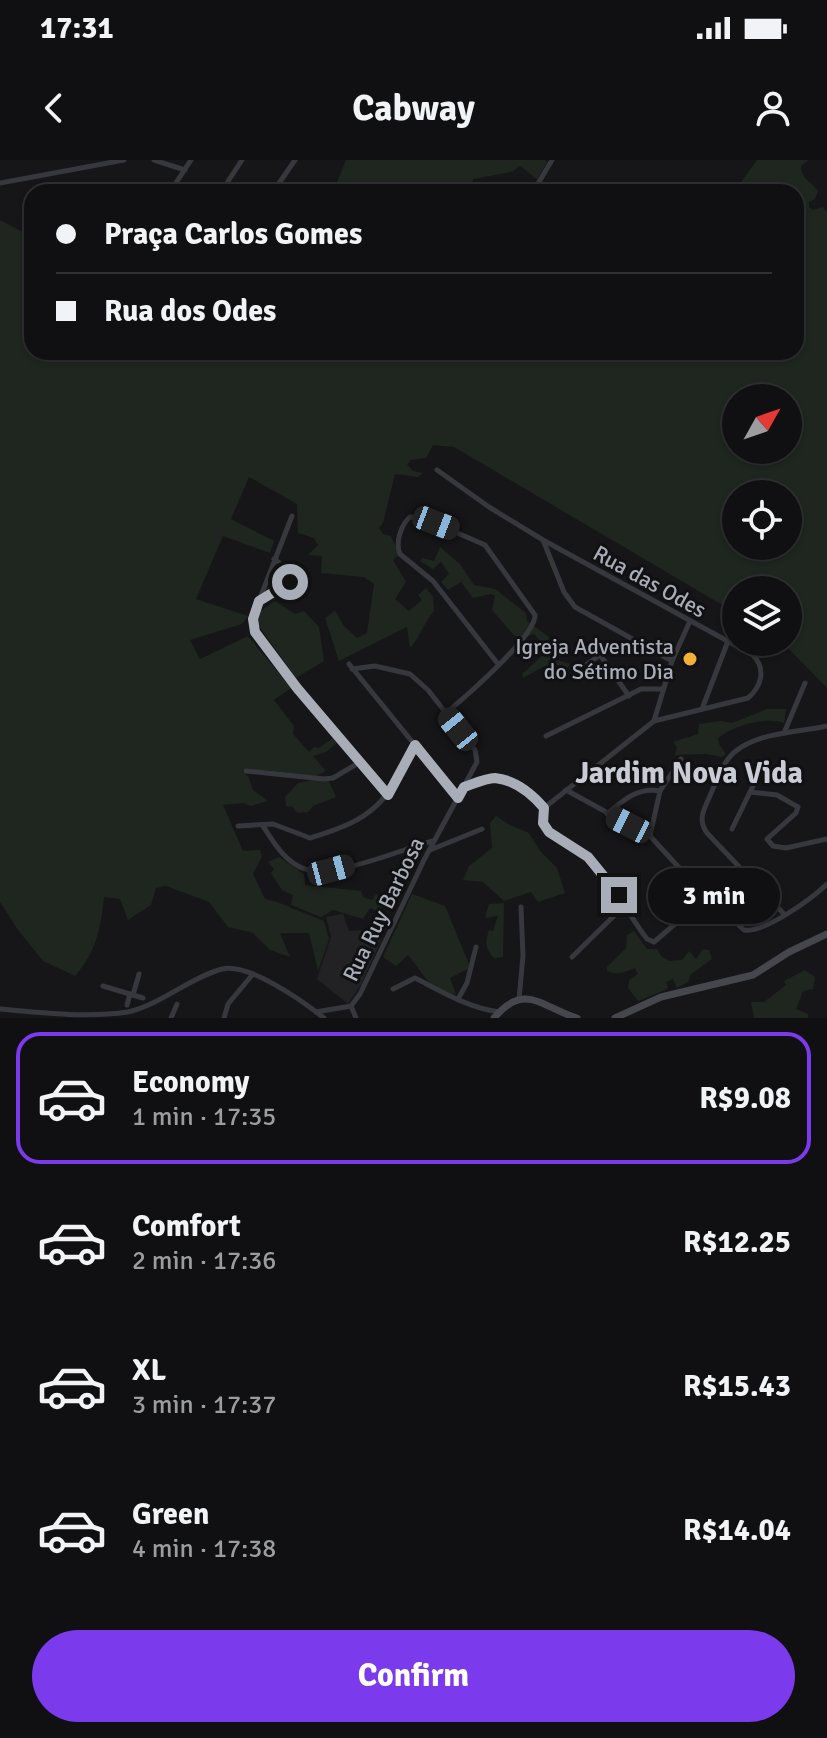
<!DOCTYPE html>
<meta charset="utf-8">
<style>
body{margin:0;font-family:Signika,sans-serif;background:#1e1e20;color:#f1f3f6;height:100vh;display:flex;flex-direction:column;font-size:30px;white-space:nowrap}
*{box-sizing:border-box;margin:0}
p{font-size:26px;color:#9c9d9f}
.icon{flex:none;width:44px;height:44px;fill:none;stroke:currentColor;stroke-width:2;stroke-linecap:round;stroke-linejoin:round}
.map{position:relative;height:858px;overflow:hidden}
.side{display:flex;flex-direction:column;background:#101012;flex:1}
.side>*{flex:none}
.banner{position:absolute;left:24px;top:24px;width:780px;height:176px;border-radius:24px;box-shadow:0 2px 6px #0004,0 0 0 2px #303032;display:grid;align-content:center;height:176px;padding:0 32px;background:#101012}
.needle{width:52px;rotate:50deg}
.tools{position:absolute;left:722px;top:224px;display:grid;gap:16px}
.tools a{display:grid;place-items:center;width:80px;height:80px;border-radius:50%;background:#101012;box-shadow:0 2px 6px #0004,0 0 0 2px #303032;font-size:40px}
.end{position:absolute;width:36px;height:36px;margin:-18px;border:10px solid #a8adb8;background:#111;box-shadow:0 0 0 4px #111}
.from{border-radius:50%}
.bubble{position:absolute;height:56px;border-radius:28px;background:#101012;box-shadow:0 2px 6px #0004,0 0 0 2px #303032;font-size:26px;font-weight:700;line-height:56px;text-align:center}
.car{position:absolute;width:24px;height:48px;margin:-24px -12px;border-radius:10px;box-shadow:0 0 6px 2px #0007;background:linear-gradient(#222 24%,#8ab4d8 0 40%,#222 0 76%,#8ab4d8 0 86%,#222 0)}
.banner b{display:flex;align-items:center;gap:28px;height:76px;font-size:30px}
.banner b+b{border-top:2px solid #303032}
.banner i{width:20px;height:20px;background:#f1f3f6}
ul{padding:14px 0 0;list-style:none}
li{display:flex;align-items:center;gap:24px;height:132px;margin:0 16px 12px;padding:0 16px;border:4px solid transparent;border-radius:24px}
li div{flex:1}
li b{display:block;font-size:30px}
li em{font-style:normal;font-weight:700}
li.active{border-color:#7c3aed}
li>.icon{width:72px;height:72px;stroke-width:1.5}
.action{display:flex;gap:16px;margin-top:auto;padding:16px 32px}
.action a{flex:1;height:92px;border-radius:48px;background:#7c3aed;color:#fff;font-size:32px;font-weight:700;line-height:92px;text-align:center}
.status{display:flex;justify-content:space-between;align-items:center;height:56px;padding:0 40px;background:#101012;direction:ltr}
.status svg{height:22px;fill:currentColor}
header{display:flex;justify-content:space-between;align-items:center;height:104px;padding:0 32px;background:#101012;font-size:36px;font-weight:700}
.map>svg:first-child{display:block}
.built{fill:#222225}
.green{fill:#1e261f;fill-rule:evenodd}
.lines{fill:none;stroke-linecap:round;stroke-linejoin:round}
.minor{stroke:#37383d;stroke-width:5}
.secondary{stroke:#45474d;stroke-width:7}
.route{stroke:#a8adb8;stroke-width:10}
.poi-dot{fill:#f2b134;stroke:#111113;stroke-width:3}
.labels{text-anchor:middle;stroke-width:6;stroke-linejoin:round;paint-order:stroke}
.street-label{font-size:22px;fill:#a8adb8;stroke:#111113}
.poi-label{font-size:22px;fill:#a8adb8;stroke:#111113;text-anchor:end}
.district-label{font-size:30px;font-weight:bold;fill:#c9ccd4;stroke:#111113}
</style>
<div class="status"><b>17:31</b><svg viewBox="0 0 49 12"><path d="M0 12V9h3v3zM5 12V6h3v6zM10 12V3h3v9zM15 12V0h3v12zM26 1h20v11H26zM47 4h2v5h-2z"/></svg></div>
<header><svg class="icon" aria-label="back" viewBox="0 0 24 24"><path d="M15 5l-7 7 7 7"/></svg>Cabway<svg class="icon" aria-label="person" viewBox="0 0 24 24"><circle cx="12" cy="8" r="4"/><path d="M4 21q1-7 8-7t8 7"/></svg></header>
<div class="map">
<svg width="827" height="858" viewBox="0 0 827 858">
<rect width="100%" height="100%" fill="#161618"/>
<path class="built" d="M343,754L349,771L365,770L382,778L362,823L348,844L317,819L331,777L326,757Z"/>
<g class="green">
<path d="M346,0H545L547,2L537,19L520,6L512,12L473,19L471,32H333Z"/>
<path d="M757,0H809L801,6C802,20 811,21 818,31L815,39L809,42V47L813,50L823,47L827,52V528L782,482H788V430H736V453L454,287L433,285L426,298L411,300L407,305L413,311L423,313L418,317L395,314L383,363L379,368L383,374L391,376L399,394L393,400L406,422L395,439L409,451L422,440L418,435L426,428L433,437L434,451C424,463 420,477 410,488L407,467L339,501L325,458L335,451L344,466L357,478L367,473L374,424L364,417L321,413L322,396L308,395L318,385L314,378L298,373L297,344L249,317L231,359L274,381L270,393L223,376L196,439L248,456L242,464L190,480L200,499L248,476L291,528L274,540L294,566L293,574L309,592L314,587L319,588L333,578L337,583L326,592L313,596L326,611L316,616L242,611L248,616L253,630L268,641L251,646L244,643L223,645L243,691L260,690L262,697L253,714L265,739L277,742L324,761L329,779L318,811L309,773H280L290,797L270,790L253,773L228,767L209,742L166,726L156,728L151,745L128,760L120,739L104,737C101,768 96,792 75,816L43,801L18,770L0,742V60L32,77V192H492L499,196L507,192H796V32H734ZM736,238H788V290H736ZM736,334H788V386H736Z"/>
<path d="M440,387L460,404L474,425L495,429L526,453L527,461L549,477L547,487L557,500L570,504L563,514L543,507L523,518L522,514L543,495L538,489L542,483L534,474L518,480L492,450L495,436L491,434L473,438L461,422L448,430L441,422L449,414L441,402L433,409L420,401L423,398L434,401Z"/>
<path d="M275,441L295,454L304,451L319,467L324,501L296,518L257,463L261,451Z"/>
<path d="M767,549H786L784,563C766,556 732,566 718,578L719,584L726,594L722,597L706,594L675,595L677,587L673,582L698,574L699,564L721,561L732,563Z"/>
<path d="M327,617L336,637L313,646L308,652L297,653L293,647L286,646L285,637L298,623Z"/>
<path d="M496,656L510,665L529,673L540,691L557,708L565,733L538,742L531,732L504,741L483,722L463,720L469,706L492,688L490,663Z"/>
<path d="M279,697L304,714L305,725L361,731L363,737L372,740L376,734L386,740L379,752L370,748L363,759L333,750L321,757L291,745L293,735L282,730L271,713L274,709L268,702Z"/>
<path d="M412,734L445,746L469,804L468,809L450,818L456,834C429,832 423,812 408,795L396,806L383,797Z"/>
<path d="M504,743L503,797L494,798C485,788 485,783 489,770L493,771L498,756L485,758L489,744Z"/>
<path d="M634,771L647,789H657L661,796L669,801L682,800L689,791L696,799L703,789L709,790L712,799L691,814L688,822L677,828L673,819L666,822L668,828L665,830L638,841L628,828L629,820L638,814L635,808C625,812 617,816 607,811V807L626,788L627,775Z"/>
<path d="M805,810L815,817L813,829L803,831L796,849L808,854V858H754L751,842H764L786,825L784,821Z"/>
</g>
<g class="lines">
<g class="minor">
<path d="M154,0L185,10"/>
<path d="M0,23L124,0"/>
<path d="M170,32L191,0"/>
<path d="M221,32L242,0"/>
<path d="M273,32L295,0"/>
<path d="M533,32L552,0"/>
<path d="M437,310L489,347L543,380L753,495C766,509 762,526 748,538L654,561L544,648C537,676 571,681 587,696C613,720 626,752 647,779L654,782L675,764"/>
<path d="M292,356L255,451L254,468L297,528L388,635"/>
<path d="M543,380L564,432L575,447L672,501"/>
<path d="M260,441L292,419L289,410L274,399"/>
<path d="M598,492L629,536"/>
<path d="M349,504L458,638"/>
<path d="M579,510L600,495"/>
<path d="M702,549L728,481"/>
<path d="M446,553C464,538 536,476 535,455L485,385L423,358L410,357C401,365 395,382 400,394L433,421L498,504"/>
<path d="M654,561L672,501L690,461"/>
<path d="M784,573L805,523"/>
<path d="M546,576L641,529H663"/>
<path d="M246,611L324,619L333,618L360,602"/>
<path d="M465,627L493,618L498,619L529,631L544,648"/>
<path d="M566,630L650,676L695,725L744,770C765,773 811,739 827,724"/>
<path d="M750,632L759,614"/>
<path d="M607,654C623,640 638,627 660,631"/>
<path d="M238,666L273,664L310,678C375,659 386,643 415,585"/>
<path d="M263,666C273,681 283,699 300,707C329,722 401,689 433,681"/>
<path d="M732,669L750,632L777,635L798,647L796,653L767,679L773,686L786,688L827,679"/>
<path d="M650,676L660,631L681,599"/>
<path d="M430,690L482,669"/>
<path d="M784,754L707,673C698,661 703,651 709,638C715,625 719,611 728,599C748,572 797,573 827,566"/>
<path d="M572,797L625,745"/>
<path d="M103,826L143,838"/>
<path d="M393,829L415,818C443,832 468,848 500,852"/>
<path d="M133,835L139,814"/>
<path d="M458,839L467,823L476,787"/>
<path d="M519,839L523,796L521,747"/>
<path d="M127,845L130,834"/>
<path d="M351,846L356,858"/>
<path d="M0,849C42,853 86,858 128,852C162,844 189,818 222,809C248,802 304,842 324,858"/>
<path d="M316,852L351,846L360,834L425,698L477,602L475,590L428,530L410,514L375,506L352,509"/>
<path d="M171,858L177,844"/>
<path d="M224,858L228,844L253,814"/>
</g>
<g class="secondary">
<path d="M494,858C525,821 543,848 577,858"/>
<path d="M615,858L661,837L753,815L789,792L827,774"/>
</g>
</g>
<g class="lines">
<path class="route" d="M290,422L259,441L253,459L255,472L297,528L388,635L415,585L458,638L464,627C473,624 486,618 495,618C516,620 532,634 544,648L543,663L549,672L588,697L619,735"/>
</g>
<circle class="poi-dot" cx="690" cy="499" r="8"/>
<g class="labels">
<g class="street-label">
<text transform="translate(650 421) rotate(29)" y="8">Rua das Odes</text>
<text transform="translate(383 749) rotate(-64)" y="8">Rua Ruy Barbosa</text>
</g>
<g class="poi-label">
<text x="674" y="494">Igreja Adventista<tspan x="674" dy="25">do Sétimo Dia</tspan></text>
</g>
<g class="district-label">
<text x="689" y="623">Jardim Nova Vida</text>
</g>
</g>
</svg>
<div class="tools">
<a><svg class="needle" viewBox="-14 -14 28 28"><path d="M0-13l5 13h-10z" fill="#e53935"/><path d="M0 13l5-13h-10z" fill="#9c9d9f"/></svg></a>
<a><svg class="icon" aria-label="locate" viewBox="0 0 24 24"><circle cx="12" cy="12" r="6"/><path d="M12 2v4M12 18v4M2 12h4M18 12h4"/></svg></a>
<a><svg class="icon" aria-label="layers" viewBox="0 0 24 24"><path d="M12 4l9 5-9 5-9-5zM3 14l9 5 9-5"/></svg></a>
</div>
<i class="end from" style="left:290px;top:422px"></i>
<i class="end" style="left:619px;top:735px"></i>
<div class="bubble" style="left:648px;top:708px;width:132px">3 min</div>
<i class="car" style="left:436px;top:363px;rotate:111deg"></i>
<i class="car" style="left:458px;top:569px;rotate:321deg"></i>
<i class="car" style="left:629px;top:665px;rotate:297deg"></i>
<i class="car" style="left:331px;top:710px;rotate:75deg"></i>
<div class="banner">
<b><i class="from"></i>Praça Carlos Gomes</b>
<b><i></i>Rua dos Odes</b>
</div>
</div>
<section class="side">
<ul>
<li class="active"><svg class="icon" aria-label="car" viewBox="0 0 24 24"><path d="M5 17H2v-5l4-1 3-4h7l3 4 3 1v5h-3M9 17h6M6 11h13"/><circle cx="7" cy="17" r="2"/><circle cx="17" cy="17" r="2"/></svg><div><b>Economy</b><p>1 min · 17:35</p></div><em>R$9.08</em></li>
<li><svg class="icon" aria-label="car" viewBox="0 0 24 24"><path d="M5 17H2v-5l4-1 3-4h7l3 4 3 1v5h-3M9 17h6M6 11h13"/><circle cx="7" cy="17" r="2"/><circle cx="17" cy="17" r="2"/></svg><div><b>Comfort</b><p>2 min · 17:36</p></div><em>R$12.25</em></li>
<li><svg class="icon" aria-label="car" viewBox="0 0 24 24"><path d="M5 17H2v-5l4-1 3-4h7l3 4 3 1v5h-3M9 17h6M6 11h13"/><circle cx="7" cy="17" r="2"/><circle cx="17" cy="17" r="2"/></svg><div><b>XL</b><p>3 min · 17:37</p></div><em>R$15.43</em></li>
<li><svg class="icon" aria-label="car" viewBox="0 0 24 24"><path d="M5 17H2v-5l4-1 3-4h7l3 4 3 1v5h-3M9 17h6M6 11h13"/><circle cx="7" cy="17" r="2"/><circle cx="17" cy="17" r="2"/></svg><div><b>Green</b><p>4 min · 17:38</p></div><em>R$14.04</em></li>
</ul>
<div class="action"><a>Confirm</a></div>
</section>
